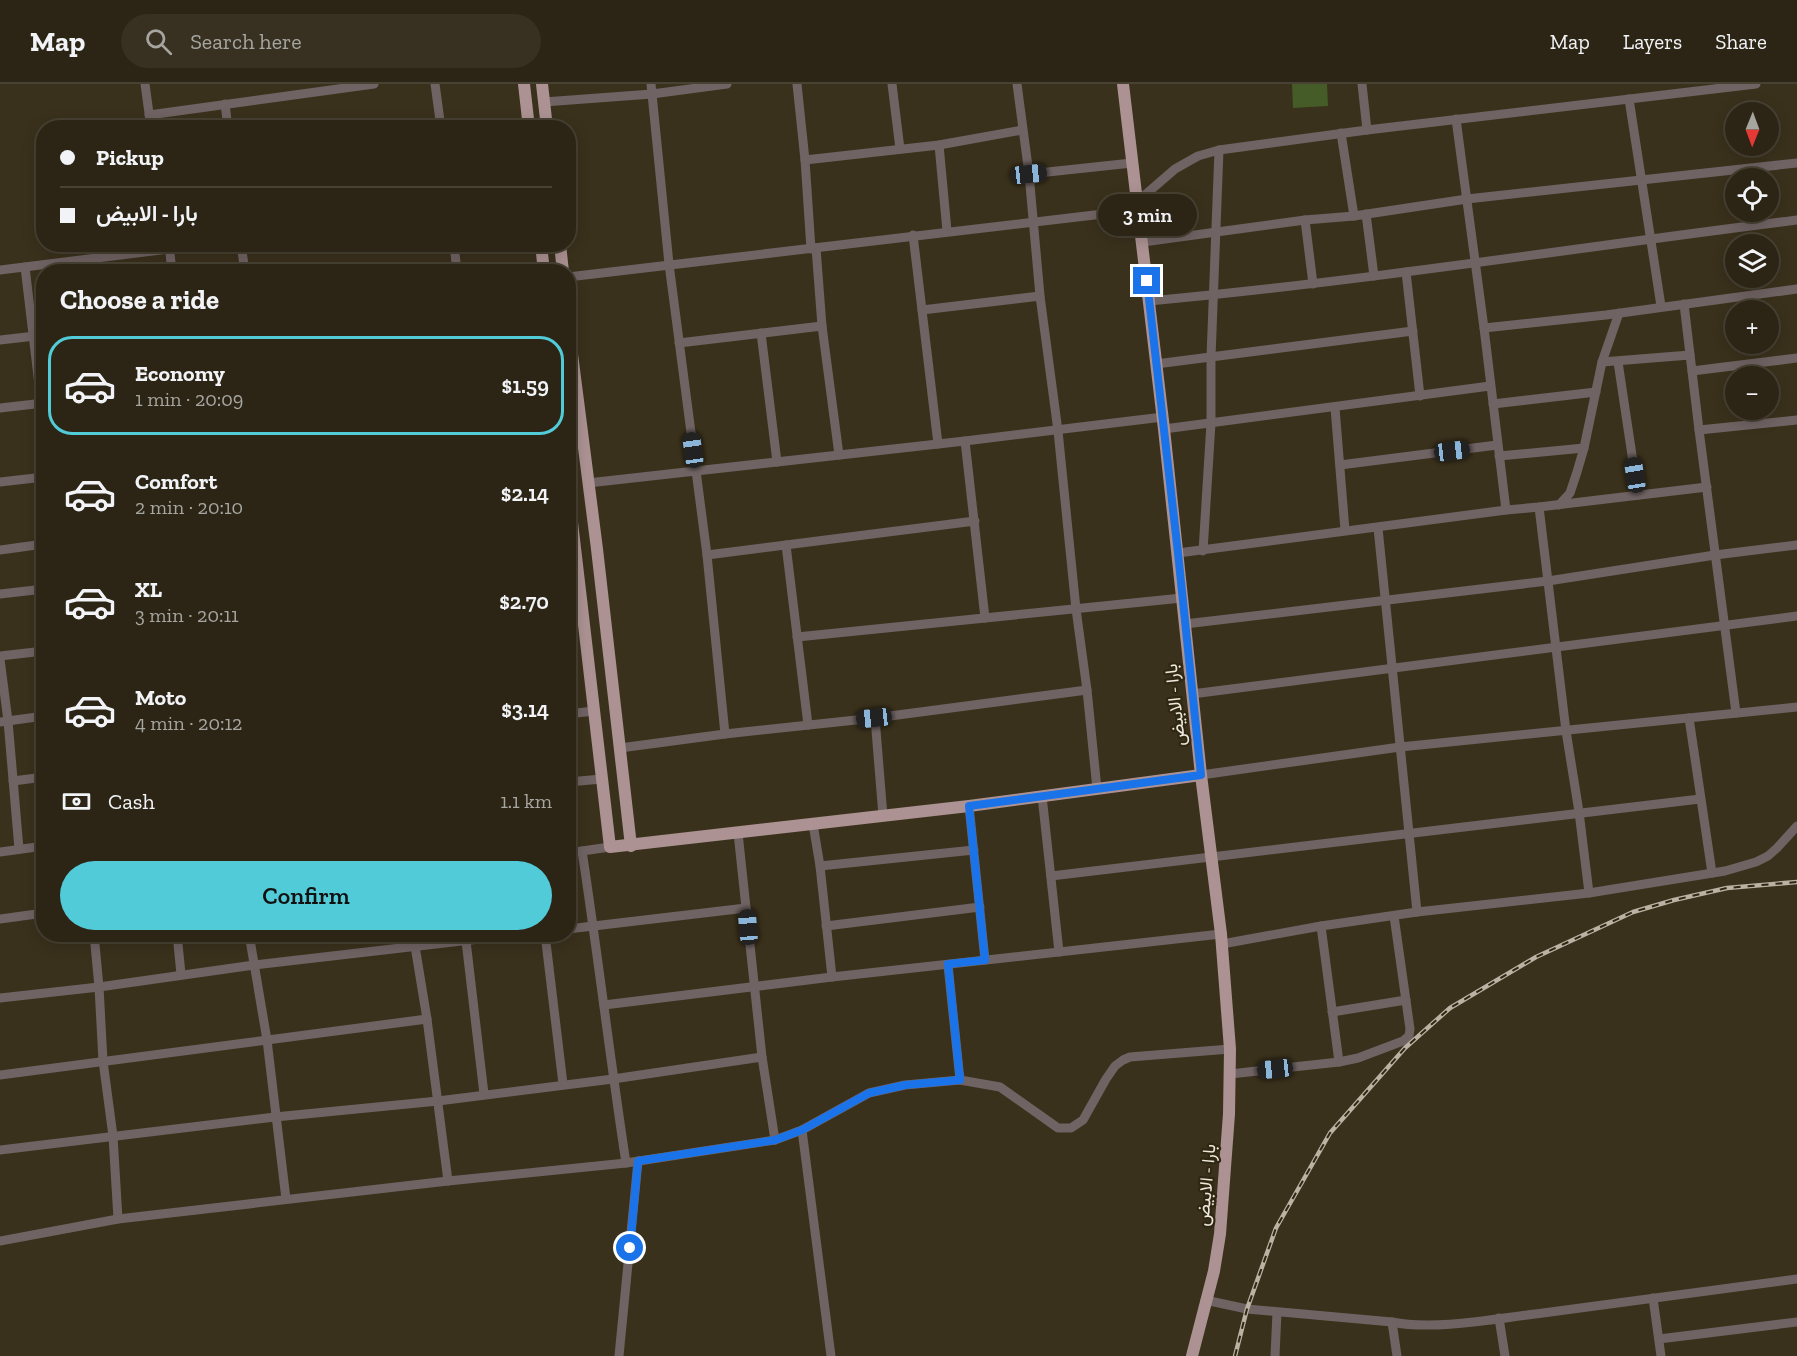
<!DOCTYPE html>
<meta charset="utf-8">
<style>
body{margin:0;font-family:"Zilla Slab",Vazirmatn,serif;background:#383122;color:#f1f3f6;height:100vh;display:flex;flex-direction:column;font-size:22px;white-space:nowrap}
*{box-sizing:border-box;margin:0}
p{font-size:20px;color:#a6a5a0}
.icon{flex:none;width:33px;height:33px;fill:none;stroke:currentColor;stroke-width:2;stroke-linecap:round;stroke-linejoin:round}
.map{position:relative;flex:1;overflow:hidden}
.drawer{position:absolute;left:36px;top:180px;width:540px;height:678px;display:flex;flex-direction:column;background:#2c2515;border-radius:24px;box-shadow:0 3px 15px #0003,0 0 0 2px #484234}
.drawer>*{flex:none}
.guide{position:absolute;left:36px;top:36px;width:540px;height:132px;border-radius:24px;box-shadow:0 3px 15px #0003,0 0 0 2px #484234;display:grid;align-content:center;height:132px;padding:0 24px;background:#2c2515}
.needle{width:39px;rotate:181deg}
.controls{position:absolute;left:1725px;top:18px;display:grid;gap:12px}
.controls a{display:grid;place-items:center;width:54px;height:54px;border-radius:50%;background:#2c2515;box-shadow:0 3px 15px #0003,0 0 0 2px #484234;font-size:30px}
.end{position:absolute;width:27px;height:27px;margin:-14px;border:8px solid #1a73e8;background:#fff;box-shadow:0 0 0 3px #fff}
.from{border-radius:50%}
.bubble{position:absolute;height:42px;border-radius:21px;background:#2c2515;box-shadow:0 3px 15px #0003,0 0 0 2px #484234;font-size:20px;font-weight:600;line-height:42px;text-align:center}
.car{position:absolute;width:18px;height:36px;margin:-18px -9px;border-radius:8px;box-shadow:0 0 4px 2px #0007;background:linear-gradient(#222 24%,#8ab4d8 0 40%,#222 0 76%,#8ab4d8 0 86%,#222 0)}
.guide b{display:flex;align-items:center;gap:21px;height:57px;font-size:22px}
.guide b+b{border-top:2px solid #484234}
.guide i{width:15px;height:15px;background:#f1f3f6}
ul{padding:0;list-style:none}
li{display:flex;align-items:center;gap:18px;height:99px;margin:0 12px 9px;padding:0 12px;border:3px solid transparent;border-radius:24px}
li div{flex:1}
li b{display:block;font-size:22px}
li em{font-style:normal;font-weight:600}
li.current{border-color:#52cbd9}
li>.icon{width:54px;height:54px;stroke-width:1.5}
h2{padding:0 24px;font-size:27px;line-height:72px}
.pay{display:flex;align-items:center;gap:15px;height:66px;padding:0 24px;font-size:22px}
.pay p{margin-inline-start:auto}
.button{display:flex;gap:12px;margin-top:auto;padding:12px 24px}
.button a{flex:1;height:69px;border-radius:36px;background:#52cbd9;color:#111;font-size:24px;font-weight:600;line-height:69px;text-align:center}
header{display:flex;align-items:center;gap:36px;box-sizing:border-box;height:84px;padding:0 30px;background:#2c2515;border-bottom:2px solid #484234}
header strong{font-size:28px}
nav{display:flex;gap:33px;margin-inline-start:auto;font-size:21px}
.search{width:420px;height:54px;background:#383122;display:flex;align-items:center;gap:15px;box-sizing:border-box;padding:0 21px;border-radius:33px;color:#a6a5a0;font-size:22px}
.map>svg:first-child{display:block}
.grass{fill:#455b28}
.lines{fill:none;stroke-linecap:round;stroke-linejoin:round}
.minor{stroke:#706363;stroke-width:9}
.major{stroke:#ac9293;stroke-width:12}
.rail-casing{stroke:#bab3a4;stroke-width:4.5}
.rail{stroke:#302712;stroke-width:2;stroke-dasharray:7;stroke-linecap:butt}
.route{stroke:#1a73e8;stroke-width:8}
.labels{text-anchor:middle;stroke-width:4.5;stroke-linejoin:round;paint-order:stroke}
.street-label{font-size:18px;fill:#eee9dc;stroke:#302712}
</style>
<header>
<strong>Map</strong>
<div class="search"><svg class="icon" aria-label="search" viewBox="0 0 24 24"><circle cx="10" cy="10" r="6"/><path d="M15 15l6 6"/></svg>Search here</div>
<nav><a>Map</a><a>Layers</a><a>Share</a></nav>
</header>
<div class="map">
<svg width="1797" height="1272" viewBox="0 0 1797 1272">
<rect width="100%" height="100%" fill="#3a311c"/>
<path class="grass" d="M1292,0H1327L1328,22L1293,24Z"/>
<g class="lines">
<g class="minor">
<path d="M145,0L151,44"/>
<path d="M435,0L441,44"/>
<path d="M651,0L669,180L707,471L725,650"/>
<path d="M797,0L805,76L811,165"/>
<path d="M892,0L900,65"/>
<path d="M1017,0L1029,90L1040,212L1058,347L1076,525L1087,606L1097,705"/>
<path d="M1362,0L1367,46"/>
<path d="M1629,15L1661,222"/>
<path d="M544,18L652,10L727,0"/>
<path d="M225,20L228,44"/>
<path d="M149,31L374,0"/>
<path d="M1456,35L1484,244L1506,426"/>
<path d="M1341,49L1354,132"/>
<path d="M939,61L947,147"/>
<path d="M805,76L939,61L1022,46"/>
<path d="M1029,90L1132,79"/>
<path d="M1366,130L1374,192"/>
<path d="M1305,136L1313,200"/>
<path d="M913,151L938,360"/>
<path d="M1143,158L1305,136L1354,132L1467,115L1797,79"/>
<path d="M169,160L172,188"/>
<path d="M241,160L245,188"/>
<path d="M454,160L457,188"/>
<path d="M816,164L822,242L839,371"/>
<path d="M25,183L44,343"/>
<path d="M0,186L169,165"/>
<path d="M217,188L244,184"/>
<path d="M441,188L457,185"/>
<path d="M1406,188L1420,312"/>
<path d="M568,193L1103,130L1122,126L1138,117L1175,85L1198,72L1219,66L1367,46L1756,0"/>
<path d="M1149,217C1366,197 1581,163 1797,136"/>
<path d="M1684,220L1699,346L1736,629"/>
<path d="M922,226L1040,212"/>
<path d="M1484,244L1606,231L1797,205"/>
<path d="M761,249L777,378"/>
<path d="M0,256L44,251"/>
<path d="M679,259L822,242"/>
<path d="M1602,278L1690,271"/>
<path d="M1618,278L1638,411"/>
<path d="M1156,280L1413,247"/>
<path d="M1692,287L1797,274"/>
<path d="M1493,320L1596,308"/>
<path d="M0,324L44,319"/>
<path d="M1335,324L1345,446"/>
<path d="M1164,345L1490,302"/>
<path d="M1699,346L1797,336"/>
<path d="M965,357L985,534"/>
<path d="M1499,372L1584,364"/>
<path d="M1340,381L1497,361"/>
<path d="M0,398L44,393"/>
<path d="M588,399L965,357L1163,333"/>
<path d="M1559,421L1570,409L1577,388L1584,364L1602,278L1619,229"/>
<path d="M1539,423L1566,647L1579,728L1589,809"/>
<path d="M1378,444L1417,828"/>
<path d="M786,461L808,641"/>
<path d="M0,466L44,460"/>
<path d="M1203,467L1211,339V273L1219,66"/>
<path d="M1178,469L1506,426L1539,423L1707,403"/>
<path d="M707,471L975,437"/>
<path d="M0,510L44,505"/>
<path d="M1185,540L1548,497L1715,471L1797,461"/>
<path d="M797,553L1182,514"/>
<path d="M0,572L44,567"/>
<path d="M0,575L8,637L19,765"/>
<path d="M1192,610L1797,532"/>
<path d="M568,630L594,627"/>
<path d="M875,634L883,732"/>
<path d="M1689,634L1712,789"/>
<path d="M0,638L44,632"/>
<path d="M620,664L725,650L875,634L1087,606"/>
<path d="M1201,691L1400,663L1797,623"/>
<path d="M13,697L44,693"/>
<path d="M568,698L602,695"/>
<path d="M1042,712L1059,868"/>
<path d="M969,722L985,876"/>
<path d="M813,740L820,782L832,893"/>
<path d="M738,749L762,973L775,1056"/>
<path d="M582,767C598,871 610,975 626,1079"/>
<path d="M0,768L44,762"/>
<path d="M568,769L610,763"/>
<path d="M820,782L974,766"/>
<path d="M1051,792L1700,715"/>
<path d="M0,835L44,829"/>
<path d="M826,842L980,823"/>
<path d="M1321,842L1339,978"/>
<path d="M568,845L746,824"/>
<path d="M94,850L99,903L103,977L113,1052L118,1135"/>
<path d="M177,850L181,890"/>
<path d="M249,850L267,956L286,1115"/>
<path d="M413,850L427,935L448,1097"/>
<path d="M545,850L563,1000"/>
<path d="M466,857L484,1010"/>
<path d="M1222,860L1321,842L1417,828L1589,809L1725,787L1756,778L1768,772L1777,764L1797,742"/>
<path d="M948,881L960,996"/>
<path d="M0,914L99,903L254,881L522,850"/>
<path d="M604,921L832,893L1221,850"/>
<path d="M1332,928L1406,916"/>
<path d="M1230,990L1339,978L1358,974L1403,957L1409,952L1410,945L1394,832"/>
<path d="M0,991L427,935"/>
<path d="M802,1046L831,1272"/>
<path d="M0,1066L275,1033L438,1017L613,995L762,973"/>
<path d="M0,1157L118,1135L448,1097L626,1079L775,1056L802,1046L869,1009L905,1001L960,996L1000,1003L1058,1044H1071L1083,1036L1106,995L1115,982L1123,976L1130,973L1230,965"/>
<path d="M1653,1214L1661,1272"/>
<path d="M1205,1216L1247,1225L1392,1238C1435,1247 1499,1234 1543,1229C1627,1218 1712,1207 1797,1195"/>
<path d="M1499,1234L1505,1272"/>
<path d="M1392,1238L1397,1272"/>
<path d="M1659,1255L1797,1238"/>
<path d="M619,1272L638,1077"/>
<path d="M1275,1272L1277,1228"/>
</g>
<g class="major">
<path d="M524,0L529,44"/>
<path d="M542,0L547,44"/>
<path d="M1123,0L1164,345L1201,691L1221,850L1230,965L1229,1030L1220,1150L1214,1187L1192,1272"/>
<path d="M541,160L544,188"/>
<path d="M560,160L563,188"/>
<path d="M568,239L597,465L631,762"/>
<path d="M568,404L610,763L969,722L1201,691"/>
</g>
<g class="rail-casing">
<path id="rail" d="M1235,1272L1247,1225L1276,1144L1330,1049L1405,964L1450,924L1536,873L1633,828L1674,816L1727,804L1797,798"/>
</g>
<use href="#rail" class="rail"/>
</g>
<g class="lines">
<path class="route" d="M630,1164L638,1077L775,1056L802,1046L869,1009L905,1001L960,996L948,880L985,876L969,722L1201,691L1178,469L1147,197"/>
</g>
<g class="labels">
<g class="street-label">
<text transform="translate(1175 621) rotate(-96)" y="6">بارا - الابيض</text>
<text transform="translate(1206 1101) rotate(-85)" y="6">بارا - الابيض</text>
</g>
</g>
</svg>
<div class="controls">
<a><svg class="needle" viewBox="-14 -14 28 28"><path d="M0-13l5 13h-10z" fill="#e53935"/><path d="M0 13l5-13h-10z" fill="#a6a5a0"/></svg></a>
<a><svg class="icon" aria-label="locate" viewBox="0 0 24 24"><circle cx="12" cy="12" r="6"/><path d="M12 2v4M12 18v4M2 12h4M18 12h4"/></svg></a>
<a><svg class="icon" aria-label="layers" viewBox="0 0 24 24"><path d="M12 4l9 5-9 5-9-5zM3 14l9 5 9-5"/></svg></a>
<a>+</a>
<a>−</a>
</div>
<i class="end from" style="left:630px;top:1164px"></i>
<i class="end" style="left:1147px;top:197px"></i>
<div class="bubble" style="left:1098px;top:110px;width:99px">3 min</div>
<i class="car" style="left:1029px;top:90px;rotate:84deg"></i>
<i class="car" style="left:693px;top:366px;rotate:352deg"></i>
<i class="car" style="left:1452px;top:367px;rotate:83deg"></i>
<i class="car" style="left:1635px;top:391px;rotate:351deg"></i>
<i class="car" style="left:874px;top:634px;rotate:264deg"></i>
<i class="car" style="left:748px;top:843px;rotate:355deg"></i>
<i class="car" style="left:1275px;top:985px;rotate:264deg"></i>
<div class="guide">
<b><i class="from"></i>Pickup</b>
<b><i></i>بارا - الابيض</b>
</div>
<section class="drawer">
<h2>Choose a ride</h2>
<ul>
<li class="current"><svg class="icon" aria-label="car" viewBox="0 0 24 24"><path d="M5 17H2v-5l4-1 3-4h7l3 4 3 1v5h-3M9 17h6M6 11h13"/><circle cx="7" cy="17" r="2"/><circle cx="17" cy="17" r="2"/></svg><div><b>Economy</b><p>1 min · 20:09</p></div><em>$1.59</em></li>
<li><svg class="icon" aria-label="car" viewBox="0 0 24 24"><path d="M5 17H2v-5l4-1 3-4h7l3 4 3 1v5h-3M9 17h6M6 11h13"/><circle cx="7" cy="17" r="2"/><circle cx="17" cy="17" r="2"/></svg><div><b>Comfort</b><p>2 min · 20:10</p></div><em>$2.14</em></li>
<li><svg class="icon" aria-label="car" viewBox="0 0 24 24"><path d="M5 17H2v-5l4-1 3-4h7l3 4 3 1v5h-3M9 17h6M6 11h13"/><circle cx="7" cy="17" r="2"/><circle cx="17" cy="17" r="2"/></svg><div><b>XL</b><p>3 min · 20:11</p></div><em>$2.70</em></li>
<li><svg class="icon" aria-label="car" viewBox="0 0 24 24"><path d="M5 17H2v-5l4-1 3-4h7l3 4 3 1v5h-3M9 17h6M6 11h13"/><circle cx="7" cy="17" r="2"/><circle cx="17" cy="17" r="2"/></svg><div><b>Moto</b><p>4 min · 20:12</p></div><em>$3.14</em></li>
</ul>
<div class="pay"><svg class="icon" aria-label="cash" viewBox="0 0 24 24"><path d="M3 7h18v10H3z"/><circle cx="12" cy="12" r="2"/></svg>Cash<p>1.1 km</p></div>
<div class="button"><a>Confirm</a></div>
</section>
</div>
